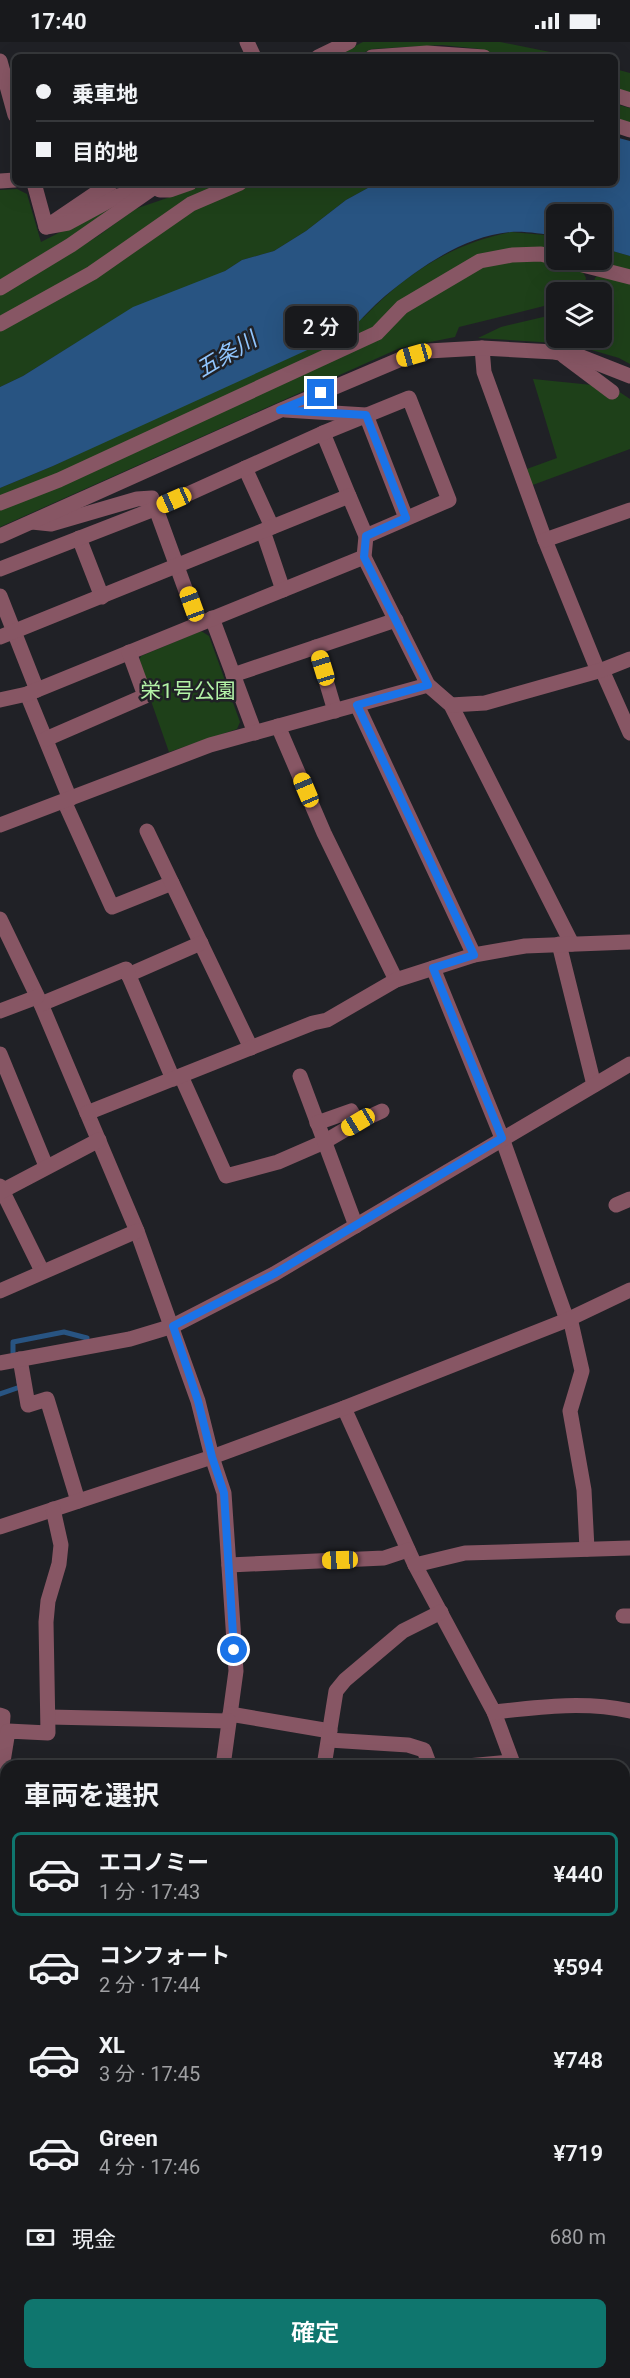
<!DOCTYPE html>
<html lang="ja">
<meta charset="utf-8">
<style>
body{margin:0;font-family:Roboto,"Noto Sans JP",sans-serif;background:#212225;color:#f1f3f6;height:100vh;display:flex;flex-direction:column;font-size:22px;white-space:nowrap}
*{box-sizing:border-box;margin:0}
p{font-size:20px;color:#9fa0a3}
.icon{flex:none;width:33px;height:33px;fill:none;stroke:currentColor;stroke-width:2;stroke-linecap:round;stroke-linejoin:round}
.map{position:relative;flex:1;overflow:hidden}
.details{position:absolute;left:0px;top:1718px;width:630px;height:620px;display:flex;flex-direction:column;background:#18191c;border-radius:18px 18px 0 0;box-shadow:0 6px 24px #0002,0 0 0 2px #36383b}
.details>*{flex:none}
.top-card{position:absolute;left:12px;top:12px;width:606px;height:132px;border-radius:9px;box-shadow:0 6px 24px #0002,0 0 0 2px #36383b;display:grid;align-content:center;height:132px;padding:0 24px;background:#18191c}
.buttons{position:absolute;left:546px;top:162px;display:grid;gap:12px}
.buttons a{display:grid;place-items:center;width:66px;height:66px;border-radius:9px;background:#18191c;box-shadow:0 6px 24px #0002,0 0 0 2px #36383b;font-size:30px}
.end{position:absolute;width:27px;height:27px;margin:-14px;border:8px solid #1a73e8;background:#fff;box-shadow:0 0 0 3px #fff}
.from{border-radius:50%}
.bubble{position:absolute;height:42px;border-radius:9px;background:#18191c;box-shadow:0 6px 24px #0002,0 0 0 2px #36383b;font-size:20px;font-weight:600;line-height:42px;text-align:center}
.car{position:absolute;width:18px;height:36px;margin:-18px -9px;border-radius:8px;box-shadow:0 0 4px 2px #0007;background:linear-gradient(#f5c518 24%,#345 0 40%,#f5c518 0 76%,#345 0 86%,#f5c518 0)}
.top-card b{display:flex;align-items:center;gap:21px;height:57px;font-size:22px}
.top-card b+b{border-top:2px solid #36383b}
.top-card i{width:15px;height:15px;background:#f1f3f6}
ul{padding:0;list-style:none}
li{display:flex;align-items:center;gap:18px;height:84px;margin:0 12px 9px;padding:0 12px;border:3px solid transparent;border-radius:9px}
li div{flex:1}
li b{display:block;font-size:22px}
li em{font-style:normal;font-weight:600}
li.current{border-color:#0f766e}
li>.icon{width:54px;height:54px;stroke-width:1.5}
h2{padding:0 24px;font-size:27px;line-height:72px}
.pay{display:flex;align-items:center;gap:15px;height:66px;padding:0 24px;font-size:22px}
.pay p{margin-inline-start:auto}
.cta{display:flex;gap:12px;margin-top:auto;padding:12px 24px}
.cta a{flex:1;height:69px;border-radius:9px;background:#0f766e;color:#fff;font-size:24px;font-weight:600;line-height:69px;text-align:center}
.status{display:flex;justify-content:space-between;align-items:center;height:42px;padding:0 30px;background:#18191c;direction:ltr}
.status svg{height:16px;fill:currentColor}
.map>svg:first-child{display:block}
.green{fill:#1e4019}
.water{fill:#285482}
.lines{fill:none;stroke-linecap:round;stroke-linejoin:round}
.stream{stroke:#285482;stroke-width:5}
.minor{stroke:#875664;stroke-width:15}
.route{stroke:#1a73e8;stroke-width:8}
.labels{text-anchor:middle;stroke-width:5;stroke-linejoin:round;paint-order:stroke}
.park-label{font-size:21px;fill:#b3f3a7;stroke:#202126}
.water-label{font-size:22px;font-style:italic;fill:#91c5fd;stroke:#202126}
</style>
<div class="status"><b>17:40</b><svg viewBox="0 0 49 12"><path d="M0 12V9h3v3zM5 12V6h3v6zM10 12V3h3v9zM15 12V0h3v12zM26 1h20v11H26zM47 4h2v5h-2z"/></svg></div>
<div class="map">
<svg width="630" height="2336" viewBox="0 0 630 2336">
<rect width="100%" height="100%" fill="#202126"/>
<g class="green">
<path d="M363,0H500L575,15H501L480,7L442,3L372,7L353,15H333Z"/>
<path d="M615,27L630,31V54L615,49Z"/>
<path d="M615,62L630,66V81L615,77Z"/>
<path d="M211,141H228L93,225L0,277V253L98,194L135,167Z"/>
<path d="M252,141H377L346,158L306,189L274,209L242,218L225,229L76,301L23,334L0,345V286L198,166Z"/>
<path d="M17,147L27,152L41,200L126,156L70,196L0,238V148Z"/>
<path d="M511,190L556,194V209L500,208L375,287L55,434L0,455V446L53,424L364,275C405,232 453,201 511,190Z"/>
<path d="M602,206L630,214V229L588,218H602Z"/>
<path d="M531,217L582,228L586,236L583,250H556V261L459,285L455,295L400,306L0,485V467L377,296L405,268L481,223Z"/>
<path d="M600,231L630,240V322L619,316L588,307L589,296H602V250H591L595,236Z"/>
<path d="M556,272V296H563L556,301L478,296L501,285Z"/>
<path d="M533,337L612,345L630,357V407L530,444L524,428L557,416Z"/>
<path d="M201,589L209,594L240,680L237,687L169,710L138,622L141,614Z"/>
<path d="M624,2239L630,2240V2296L624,2297Z"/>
</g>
<path class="water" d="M615,95L630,99V214L602,206V172H556V194C542,192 525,189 511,190C464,194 420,225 385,254C372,265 361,278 349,289L53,424L0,446V345L23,334L133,265L225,229L242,218L274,209L306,189L346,158L377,141H615Z"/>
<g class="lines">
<g class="stream">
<path d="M13,1311V1300L64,1290L87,1296"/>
<path d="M0,1352L20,1345L19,1340"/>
<path d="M0,2270L6,2269"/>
<path d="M340,2331L346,2336"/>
</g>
<g class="minor">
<path d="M247,0L254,15"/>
<path d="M318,15L349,0"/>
<path d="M372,15L427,11L484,15"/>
<path d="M0,19L15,73"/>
<path d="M615,53L630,58"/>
<path d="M615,83L630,88"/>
<path d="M0,139L15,138"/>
<path d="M34,141L46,185L111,141"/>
<path d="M46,185L68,181L118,154L154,145L160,148H170L190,141"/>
<path d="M563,218L630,235"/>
<path d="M0,246L71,203L160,141"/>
<path d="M0,282L92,231L191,162L240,141"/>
<path d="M482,306L484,330L545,498L598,629"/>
<path d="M564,314L612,350"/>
<path d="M285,368L366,373L406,476"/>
<path d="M323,391L349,454"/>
<path d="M245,426L272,485"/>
<path d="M0,461L59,438L377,291L402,265L480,219L512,213L541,212L556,216"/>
<path d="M32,480L51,482L137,457L152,456L198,582"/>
<path d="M263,489L283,548"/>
<path d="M0,494L281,368L401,317L428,309L482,306L554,310L579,314L630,334"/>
<path d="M79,496L102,555"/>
<path d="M545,498L630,468"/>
<path d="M0,527L157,466L323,391L409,356L449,458L366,494"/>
<path d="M0,554L37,648"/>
<path d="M212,576L255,691"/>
<path d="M0,595L349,454L366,494L364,515L428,643L451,663L572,902"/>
<path d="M316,605L335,669"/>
<path d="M602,628L630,691"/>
<path d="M233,633L396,578"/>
<path d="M27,652L70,757"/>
<path d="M0,658L27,652L364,515"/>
<path d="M357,663L474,913"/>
<path d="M451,663L485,661L602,628L630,617"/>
<path d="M278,684L324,791L396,938"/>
<path d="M46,697L145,654L129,610"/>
<path d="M64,759L112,865L172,841"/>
<path d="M0,783L210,703L428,643"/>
<path d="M147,789L251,1006"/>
<path d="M0,877L41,962L137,1189L198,1359L212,1415L224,1451L236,1629L223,1724"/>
<path d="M559,902L594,1043"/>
<path d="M433,926L502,1096L567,1278"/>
<path d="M128,933L201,901"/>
<path d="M41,962L126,927L173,1037"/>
<path d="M0,969L37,955"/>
<path d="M0,1012L46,1124"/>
<path d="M181,1034L226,1134L278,1120L324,1100L358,1080L382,1069"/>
<path d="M300,1034L356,1184"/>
<path d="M87,1071L313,981L327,978L396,938L474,913L525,904L630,900"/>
<path d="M317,1081L351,1069L358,1080"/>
<path d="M0,1144L42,1229"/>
<path d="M2,1149L99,1098"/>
<path d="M616,1163L630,1157"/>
<path d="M0,1249L137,1189"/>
<path d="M570,1276L582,1329L570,1369L584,1448L587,1507"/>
<path d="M20,1317L28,1363L47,1357L78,1459"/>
<path d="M0,1321L130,1297L173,1284L274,1232L630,1022"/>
<path d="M344,1366L415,1523L494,1670L514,1724"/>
<path d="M0,1485L212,1415L344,1366L567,1278L630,1248"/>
<path d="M229,1523L384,1516L408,1508"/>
<path d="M415,1523L465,1511L630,1506"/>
<path d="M623,1574H630"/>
<path d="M494,1670C539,1665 585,1659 630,1669"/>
<path d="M230,1672L330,1689"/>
<path d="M0,1673L3,1674L2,1687L8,1689"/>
<path d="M49,1675L229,1679"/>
<path d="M329,1698L408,1703L424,1708L430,1724"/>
<path d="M324,1724L336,1649L345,1638L403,1589L441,1570"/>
<path d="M467,1724L511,1720"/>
<path d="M0,1738L8,1689L48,1691L46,1580L48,1559L59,1522L61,1503L53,1467"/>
<path d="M0,1786L6,1787"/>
<path d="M624,1888H630"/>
<path d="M0,1902L6,1905"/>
<path d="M624,1911L630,1922"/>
<path d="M0,2029L6,1966"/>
<path d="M0,2163H6"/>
<path d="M624,2176H630"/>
<path d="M0,2253L6,2252"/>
<path d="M624,2302H630"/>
<path d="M90,2331V2336"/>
<path d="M357,2331L362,2336"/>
<path d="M558,2336V2331"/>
</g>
</g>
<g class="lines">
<path class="route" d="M234,1608L224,1451L212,1415L198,1359L173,1284L274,1232L502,1096L433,926L474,913L357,663L428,643L364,515L366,494L406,476L366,373L280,368L321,351"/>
</g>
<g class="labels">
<g class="park-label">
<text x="188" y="656">栄1号公園</text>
</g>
<g class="water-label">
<text transform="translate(226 312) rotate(-31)" y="8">五条川</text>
</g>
</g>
</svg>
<div class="buttons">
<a><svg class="icon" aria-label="locate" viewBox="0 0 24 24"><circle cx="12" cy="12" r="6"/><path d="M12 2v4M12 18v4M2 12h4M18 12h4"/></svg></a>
<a><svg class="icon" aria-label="layers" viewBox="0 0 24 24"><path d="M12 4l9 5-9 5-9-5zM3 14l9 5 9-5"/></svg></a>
</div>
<i class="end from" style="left:234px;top:1608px"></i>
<i class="end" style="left:321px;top:351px"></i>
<div class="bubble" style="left:285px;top:264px;width:72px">2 分</div>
<i class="car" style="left:414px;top:313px;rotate:254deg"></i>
<i class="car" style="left:174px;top:458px;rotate:246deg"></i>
<i class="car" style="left:192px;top:562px;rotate:340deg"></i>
<i class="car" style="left:323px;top:626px;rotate:343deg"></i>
<i class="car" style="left:306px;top:748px;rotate:337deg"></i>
<i class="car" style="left:358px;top:1080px;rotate:239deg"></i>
<i class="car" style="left:340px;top:1518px;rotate:268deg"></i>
<div class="top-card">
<b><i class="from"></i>乗車地</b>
<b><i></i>目的地</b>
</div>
<section class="details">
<h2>車両を選択</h2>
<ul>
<li class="current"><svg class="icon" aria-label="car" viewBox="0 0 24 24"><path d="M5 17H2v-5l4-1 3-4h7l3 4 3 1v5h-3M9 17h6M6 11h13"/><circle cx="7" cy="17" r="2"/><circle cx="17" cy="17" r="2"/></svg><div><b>エコノミー</b><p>1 分 · 17:43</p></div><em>¥440</em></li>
<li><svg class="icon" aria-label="car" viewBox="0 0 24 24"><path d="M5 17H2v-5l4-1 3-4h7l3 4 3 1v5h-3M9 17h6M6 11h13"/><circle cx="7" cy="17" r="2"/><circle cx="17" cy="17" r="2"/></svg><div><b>コンフォート</b><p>2 分 · 17:44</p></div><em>¥594</em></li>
<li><svg class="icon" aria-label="car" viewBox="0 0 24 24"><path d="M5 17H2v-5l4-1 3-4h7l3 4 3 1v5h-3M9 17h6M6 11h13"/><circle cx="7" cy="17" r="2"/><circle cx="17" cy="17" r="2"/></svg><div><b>XL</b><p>3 分 · 17:45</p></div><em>¥748</em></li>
<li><svg class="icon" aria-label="car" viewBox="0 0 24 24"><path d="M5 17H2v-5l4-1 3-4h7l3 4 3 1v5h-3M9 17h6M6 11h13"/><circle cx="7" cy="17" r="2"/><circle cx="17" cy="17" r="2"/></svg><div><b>Green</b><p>4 分 · 17:46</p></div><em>¥719</em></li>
</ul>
<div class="pay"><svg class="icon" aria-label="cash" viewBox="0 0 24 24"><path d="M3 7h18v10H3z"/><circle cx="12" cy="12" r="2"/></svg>現金<p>680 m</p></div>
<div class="cta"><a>確定</a></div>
</section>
</div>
